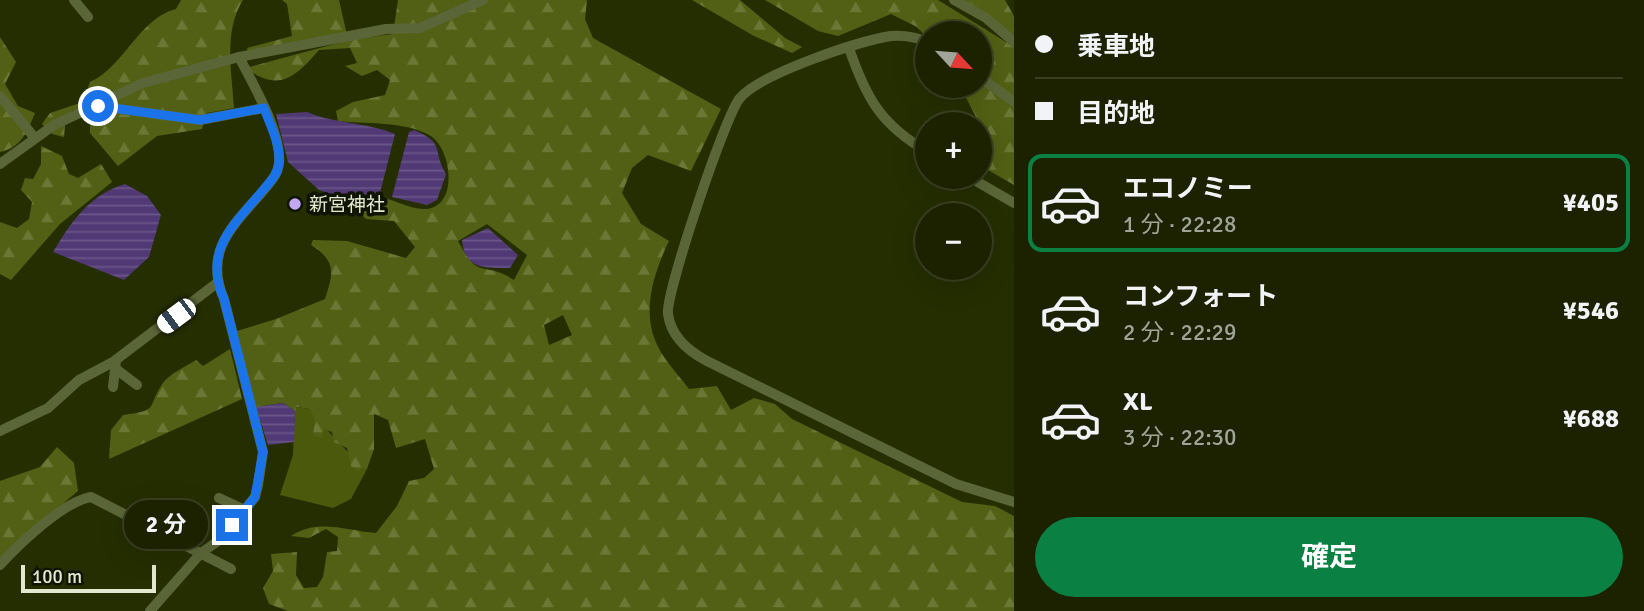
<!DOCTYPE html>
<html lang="ja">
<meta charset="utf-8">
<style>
body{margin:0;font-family:Signika,"Noto Sans JP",sans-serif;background:#252a0a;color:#f1f3f6;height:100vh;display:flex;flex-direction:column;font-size:26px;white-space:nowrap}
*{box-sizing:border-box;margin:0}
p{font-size:23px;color:#a0a499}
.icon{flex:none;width:38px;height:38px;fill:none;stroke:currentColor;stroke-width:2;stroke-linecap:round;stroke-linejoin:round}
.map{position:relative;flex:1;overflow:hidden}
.side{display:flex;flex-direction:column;background:#1c2200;width:630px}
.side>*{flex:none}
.top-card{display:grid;align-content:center;height:154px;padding:0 21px;background:#1c2200}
.needle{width:46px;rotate:116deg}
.controls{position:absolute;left:915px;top:21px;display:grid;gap:14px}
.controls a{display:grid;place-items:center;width:77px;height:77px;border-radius:50%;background:#1c2200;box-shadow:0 7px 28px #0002,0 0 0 2px #3a3f22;font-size:35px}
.scale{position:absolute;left:21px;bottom:18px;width:135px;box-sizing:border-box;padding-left:7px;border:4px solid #e2e9d0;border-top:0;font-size:19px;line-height:24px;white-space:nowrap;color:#e2e9d0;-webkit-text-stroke:5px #101403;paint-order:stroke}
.end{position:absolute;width:32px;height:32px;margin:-16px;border:9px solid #1a73e8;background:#fff;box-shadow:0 0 0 4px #fff}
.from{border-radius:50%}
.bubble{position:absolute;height:49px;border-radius:24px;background:#1c2200;box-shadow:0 7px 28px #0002,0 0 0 2px #3a3f22;font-size:23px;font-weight:700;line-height:49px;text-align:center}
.car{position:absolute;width:21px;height:42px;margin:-21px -10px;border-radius:9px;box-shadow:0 0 5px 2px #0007;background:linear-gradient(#fff 24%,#345 0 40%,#fff 0 76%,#345 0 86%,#fff 0)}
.top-card b{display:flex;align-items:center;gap:24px;height:66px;font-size:26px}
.top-card b+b{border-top:2px solid #3a3f22}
.top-card i{width:18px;height:18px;background:#f1f3f6}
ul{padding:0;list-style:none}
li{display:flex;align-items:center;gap:21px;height:98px;margin:0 14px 10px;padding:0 7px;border:4px solid transparent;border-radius:14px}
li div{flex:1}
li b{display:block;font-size:26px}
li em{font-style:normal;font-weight:700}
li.selected{border-color:#0b8043}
li>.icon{width:63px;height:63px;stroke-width:1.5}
.button{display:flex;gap:14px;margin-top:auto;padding:14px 21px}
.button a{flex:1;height:80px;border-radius:42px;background:#0b8043;color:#fff;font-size:28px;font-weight:700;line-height:80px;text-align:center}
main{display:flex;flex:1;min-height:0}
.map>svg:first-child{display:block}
.grass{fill:#4b590d}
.forest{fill:url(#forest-firs);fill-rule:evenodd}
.water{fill:url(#water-rules)}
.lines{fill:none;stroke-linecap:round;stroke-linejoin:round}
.minor{stroke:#5b6638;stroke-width:10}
.route{stroke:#1a73e8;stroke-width:9}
.poi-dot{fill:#c2a8f2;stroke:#101403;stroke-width:2.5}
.labels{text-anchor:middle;stroke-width:7;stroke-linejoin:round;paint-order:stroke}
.poi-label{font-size:19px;fill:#e2e9d0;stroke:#101403;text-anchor:start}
</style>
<main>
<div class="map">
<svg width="1014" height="611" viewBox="0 0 1014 611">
<defs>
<pattern id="forest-firs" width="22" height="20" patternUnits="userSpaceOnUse" patternTransform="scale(1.75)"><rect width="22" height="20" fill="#516014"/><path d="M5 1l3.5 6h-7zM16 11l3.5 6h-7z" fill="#6a7735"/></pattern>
<pattern id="water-rules" width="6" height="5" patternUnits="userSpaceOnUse" patternTransform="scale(1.75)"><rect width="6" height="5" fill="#513975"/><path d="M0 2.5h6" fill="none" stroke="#6a5688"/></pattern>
</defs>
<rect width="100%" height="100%" fill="#252e00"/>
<path class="grass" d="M295,407L310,409C313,416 361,467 367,469L351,499L333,508L280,495L293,455Z"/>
<g class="forest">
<path d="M181,0H243C223,32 232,72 234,108L207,113L202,129L157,136L118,166L90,133V114L73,110L66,115L64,137L52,134L42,124L50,113L83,102L90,82C125,66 138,19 176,9Z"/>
<path d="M282,0H339L347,35L248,53L247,48L292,36L287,4Z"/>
<path d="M398,0H587L585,19L593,38L721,109L691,171L648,155L632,168L622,193L641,224L669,241C655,270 642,308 655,340C661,357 678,374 689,389L717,386L731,410L754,398L775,404L792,419L962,502L995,506L1014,516V611H288L269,604L263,588L273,571L271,554L297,552L296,575L304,588L317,587L323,577L327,552L337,551L338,537L326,529L309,538L291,536C319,518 346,531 376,533L397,506L409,481L424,478L434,469L425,439L396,448L388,420L374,414V449L367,469L362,468L358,471L351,466L347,448L334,442L332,432L324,429L321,438L313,435L315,420L310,409L296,407L295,411L283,403L256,407L237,331L276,319L325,299C334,272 336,261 311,245L313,240L347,241L406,258L415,247L394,221L366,219L346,200C356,199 368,196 379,197C395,199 410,210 426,209C460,206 451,146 429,135C404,121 366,124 338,121L336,111L353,102L385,95L390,80L377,70L362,76L345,66L357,63L350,48L319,50C296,77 278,93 246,68L353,39L393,34ZM487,224L527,255L514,280C482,259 480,283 458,241ZM563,315L572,335L549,345L544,325Z"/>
<path d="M692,0H740L785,38L802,47L792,53L754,36Z"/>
<path d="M765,0H938L1014,47V185L981,166L993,150L960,86H980V33H928L927,38L917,27L891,14L838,36L818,31Z"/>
<path d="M961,0H1005L1014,16V37Z"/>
<path d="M0,37L16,62L5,84L18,106L35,113C27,132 22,147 0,152Z"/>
<path d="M41,146L62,156L69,174L78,178L101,164L112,182L60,224L11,280L0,274V222L17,228L29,219L32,202L21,190L25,178L33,179L41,164Z"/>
<path d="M230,349L242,399L109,459L111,430L123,415C161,410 146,408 163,383C169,374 187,366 196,360L203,366Z"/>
<path d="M57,447L74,463L78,491L15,544L0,562V481L40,467Z"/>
</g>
<g class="water">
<path d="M307,112C335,124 366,122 395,134L379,197L346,200L319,190L288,162L276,114Z"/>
<path d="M414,130C446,143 432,151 446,174L437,200L427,205L392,197L409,132Z"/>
<path d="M125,184L147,196L161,215L149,257L124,280L53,252C71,222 89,195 125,184Z"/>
<path d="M488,228L518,255L510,268C487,268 464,270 462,240Z"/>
<path d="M283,403L295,411L294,442L268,445L256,407Z"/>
</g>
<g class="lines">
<g class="minor">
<path d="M74,0L88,17"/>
<path d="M954,0L986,18L1014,42"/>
<path d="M928,42C916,37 904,35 891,36C858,41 760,74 740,98C726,113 665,295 668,314C671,337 688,351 707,361L956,484L1014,502"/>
<path d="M849,48C866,98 881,125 928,152"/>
<path d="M980,77L1014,102"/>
<path d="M0,96L34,137"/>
<path d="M98,106L200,120L264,108"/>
<path d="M0,164L54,125L143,83L239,57L386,29L420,28L483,0"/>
<path d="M969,177L1014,203"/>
<path d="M116,369L137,385"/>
<path d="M113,387L116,360"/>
<path d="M0,431L48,408L79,380L113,362L217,283"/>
<path d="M219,498L245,510"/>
<path d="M0,565C20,543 63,502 91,497L231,569"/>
<path d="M150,611L201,553L221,539L255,497L258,485L263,452L224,299C203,250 234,225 263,191C270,182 278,175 279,163C282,133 253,84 239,57"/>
</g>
</g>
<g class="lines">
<path class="route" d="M98,106L200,120L264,108C270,125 280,143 279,161C279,173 271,181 264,189C235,224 202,250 224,299L263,452L255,497L232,525"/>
</g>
<circle class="poi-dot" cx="295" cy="204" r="7"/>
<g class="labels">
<g class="poi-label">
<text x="309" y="211">新宮神社</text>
</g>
</g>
</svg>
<div class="controls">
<a><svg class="needle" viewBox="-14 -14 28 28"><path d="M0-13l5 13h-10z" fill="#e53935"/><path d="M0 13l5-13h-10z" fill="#a0a499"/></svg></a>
<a>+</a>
<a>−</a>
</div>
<div class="scale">100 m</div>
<i class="end from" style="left:98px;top:106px"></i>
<i class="end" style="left:232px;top:525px"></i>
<div class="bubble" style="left:124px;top:500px;width:84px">2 分</div>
<i class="car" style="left:176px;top:316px;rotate:233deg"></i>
</div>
<section class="side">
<div class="top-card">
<b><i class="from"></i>乗車地</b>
<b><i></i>目的地</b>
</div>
<ul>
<li class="selected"><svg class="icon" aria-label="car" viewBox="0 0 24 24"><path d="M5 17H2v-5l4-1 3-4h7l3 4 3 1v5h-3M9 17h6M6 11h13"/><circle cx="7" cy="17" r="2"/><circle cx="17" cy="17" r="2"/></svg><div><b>エコノミー</b><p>1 分 · 22:28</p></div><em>¥405</em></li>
<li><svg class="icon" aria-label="car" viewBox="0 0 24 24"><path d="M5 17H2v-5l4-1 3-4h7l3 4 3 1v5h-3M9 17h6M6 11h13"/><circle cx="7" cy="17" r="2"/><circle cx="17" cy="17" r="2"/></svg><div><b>コンフォート</b><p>2 分 · 22:29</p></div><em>¥546</em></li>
<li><svg class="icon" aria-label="car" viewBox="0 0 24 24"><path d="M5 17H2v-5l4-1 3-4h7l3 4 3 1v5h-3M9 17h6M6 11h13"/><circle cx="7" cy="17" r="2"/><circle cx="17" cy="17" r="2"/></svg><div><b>XL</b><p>3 分 · 22:30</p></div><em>¥688</em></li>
</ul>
<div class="button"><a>確定</a></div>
</section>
</main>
